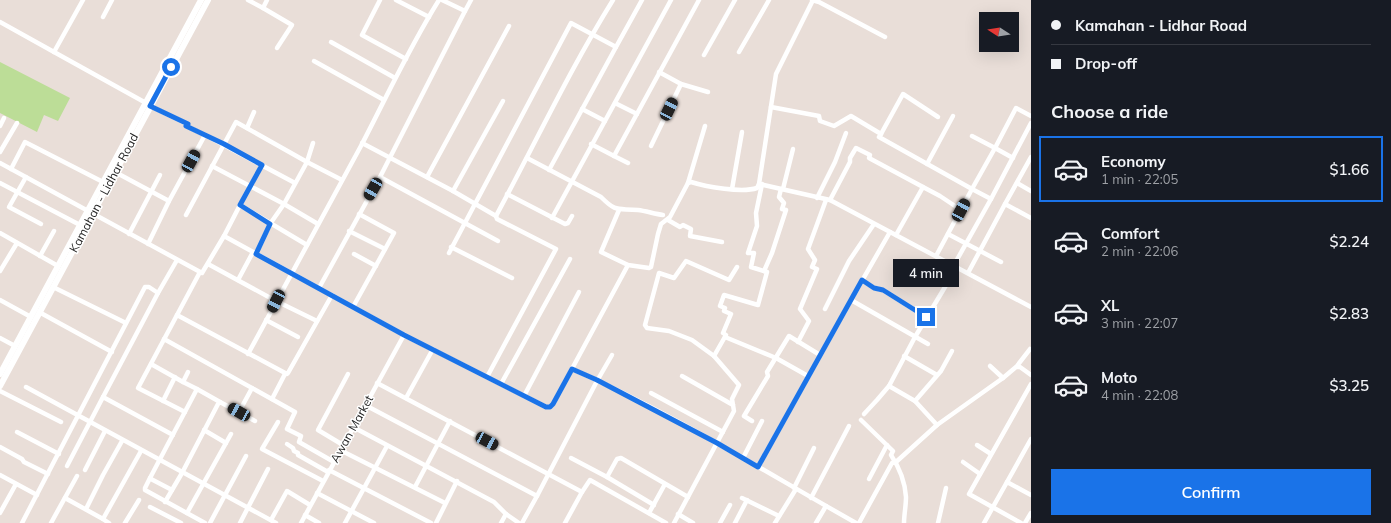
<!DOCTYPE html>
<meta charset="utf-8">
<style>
body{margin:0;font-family:Mulish,sans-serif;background:#242831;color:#f1f3f6;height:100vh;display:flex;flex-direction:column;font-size:15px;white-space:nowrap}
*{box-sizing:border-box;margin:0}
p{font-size:13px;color:#9ea1a6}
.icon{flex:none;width:22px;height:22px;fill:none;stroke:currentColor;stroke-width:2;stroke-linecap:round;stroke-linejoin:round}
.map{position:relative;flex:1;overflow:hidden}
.details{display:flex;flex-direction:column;background:#171b24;width:360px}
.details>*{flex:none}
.top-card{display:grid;align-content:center;height:88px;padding:0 20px;background:#171b24}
.needle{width:26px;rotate:282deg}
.tools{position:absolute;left:979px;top:12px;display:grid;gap:8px}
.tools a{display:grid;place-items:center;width:40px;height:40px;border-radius:0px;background:#171b24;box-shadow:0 4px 16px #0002;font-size:20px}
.end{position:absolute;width:18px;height:18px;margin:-9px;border:5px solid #1a73e8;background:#fff;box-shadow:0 0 0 2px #fff}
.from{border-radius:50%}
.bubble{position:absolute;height:28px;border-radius:0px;background:#171b24;box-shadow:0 4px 16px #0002;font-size:13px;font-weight:600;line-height:28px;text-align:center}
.car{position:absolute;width:12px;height:24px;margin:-12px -6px;border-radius:5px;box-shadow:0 0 3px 1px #0007;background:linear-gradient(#222 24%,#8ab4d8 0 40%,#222 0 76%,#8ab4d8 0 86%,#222 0)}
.top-card b{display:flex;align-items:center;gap:14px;height:38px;font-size:15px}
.top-card b+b{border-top:1px solid #363941}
.top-card i{width:10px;height:10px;background:#f1f3f6}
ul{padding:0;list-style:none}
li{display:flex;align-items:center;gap:12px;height:66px;margin:0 8px 6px;padding:0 12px;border:2px solid transparent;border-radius:0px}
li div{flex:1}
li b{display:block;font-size:15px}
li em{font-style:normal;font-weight:600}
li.current{border-color:#1a73e8}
li>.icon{width:36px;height:36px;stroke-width:1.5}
h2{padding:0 20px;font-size:18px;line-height:48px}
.primary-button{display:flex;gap:8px;margin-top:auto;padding:8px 20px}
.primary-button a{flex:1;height:46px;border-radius:0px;background:#1a73e8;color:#fff;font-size:16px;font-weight:600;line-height:46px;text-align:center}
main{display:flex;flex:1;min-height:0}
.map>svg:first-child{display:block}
.green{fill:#bcdd97}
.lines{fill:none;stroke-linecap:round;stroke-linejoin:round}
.minor{stroke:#fff;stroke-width:4.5}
.secondary{stroke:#fff;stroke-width:6}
.route{stroke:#1a73e8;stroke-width:5}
.labels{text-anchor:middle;stroke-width:3;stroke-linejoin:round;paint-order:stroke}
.street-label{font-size:12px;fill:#262626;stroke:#fff}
</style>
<main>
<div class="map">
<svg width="1031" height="523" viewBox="0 0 1031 523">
<rect width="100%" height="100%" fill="#e9ded8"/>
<path class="green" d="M0,62L70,98L58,121L44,115L37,132L0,113Z"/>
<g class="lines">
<g class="minor">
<path d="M83,0L54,52L146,103"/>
<path d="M248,0L263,8L267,0"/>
<path d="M380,0L362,35L406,59"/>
<path d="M396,0L429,17"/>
<path d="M442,0L465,11L471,0"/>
<path d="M812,0L819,2L885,37"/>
<path d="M263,8L292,25L277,48"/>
<path d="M103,17L112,0"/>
<path d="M0,22L54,52"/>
<path d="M331,42L395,78"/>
<path d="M739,52L769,0"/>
<path d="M704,55L735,0"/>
<path d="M314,61L384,100"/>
<path d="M681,84L708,92"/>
<path d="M615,103L637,114"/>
<path d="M771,107L819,116L820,121L834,126L851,116L881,134L879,137L972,189L936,256"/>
<path d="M582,109L605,121"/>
<path d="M0,126L4,118"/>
<path d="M247,128L254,112"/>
<path d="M881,134L903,94L938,117"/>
<path d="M205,135L295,183"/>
<path d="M972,136L995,148L1016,108L1031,116"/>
<path d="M362,143L453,191L503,101"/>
<path d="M591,144L614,156"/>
<path d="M651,146L681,84L659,72"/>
<path d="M0,152L17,123"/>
<path d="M527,158L601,197C617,213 617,208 638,210C646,211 655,214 663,215"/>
<path d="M0,163L202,273L224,236L404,335L546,407H550L553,404L628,265"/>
<path d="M628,163L614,156L699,0"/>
<path d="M927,164L953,116"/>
<path d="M212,166L284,204L270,224L256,254"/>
<path d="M11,169L25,142L103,182"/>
<path d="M549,170L616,47"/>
<path d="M115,172L169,201"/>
<path d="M26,177L9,207L41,224"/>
<path d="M380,177L498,241"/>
<path d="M427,177L509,26"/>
<path d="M0,183L80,225"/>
<path d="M688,183L691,182C707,187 742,193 757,188L759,184L776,74L813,0"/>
<path d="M1017,183L1031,191"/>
<path d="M759,184L830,200L1031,307"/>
<path d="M762,184L756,213L757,226L748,253H754L751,267L764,271"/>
<path d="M732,189L742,132"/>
<path d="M783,189L793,149"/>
<path d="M453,191L496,216C535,144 570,69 613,0"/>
<path d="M507,194L565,224L568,223L572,216"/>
<path d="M817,198L835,162L846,133"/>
<path d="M991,199L1031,123"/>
<path d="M830,200L850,162V158L856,148L870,155L869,158L923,187"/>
<path d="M1005,204L1031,157"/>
<path d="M240,205L262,165"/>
<path d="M619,210L601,252L628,265L649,268L651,267L658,234L661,224L670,217L688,183L705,126"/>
<path d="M186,215L236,122L307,162L313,143"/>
<path d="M552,218L671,0"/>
<path d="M668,220L680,227L683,225L691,229L690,236L722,242"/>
<path d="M318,224L284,204L307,162L342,180"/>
<path d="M349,231L385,249"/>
<path d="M0,233L58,266"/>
<path d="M129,234L160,175"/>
<path d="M948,234L1001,262"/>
<path d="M896,235L923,187L940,196L961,210"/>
<path d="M224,236L240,205L307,245"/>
<path d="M148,244L169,201L205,135L186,126L187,124L150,106"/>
<path d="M451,247L512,278"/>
<path d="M449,253L571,23L616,47L642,0"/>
<path d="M354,254L376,266"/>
<path d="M40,256L54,231"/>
<path d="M208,264L276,301L317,321"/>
<path d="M954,265L991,199L972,189L995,148L1013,158"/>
<path d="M0,271L17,243"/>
<path d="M968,273L1005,204L1031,218"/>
<path d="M238,280L253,252"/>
<path d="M862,280L874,288L883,290L926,317"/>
<path d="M53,287L126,323"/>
<path d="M319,288L380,177L465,11"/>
<path d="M0,300L31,317"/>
<path d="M851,300L928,344"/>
<path d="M353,307L394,233L359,214"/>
<path d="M825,309L849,261L874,224"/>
<path d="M39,312L112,352"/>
<path d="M177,315L287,374L288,373L332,295"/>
<path d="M266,320L298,337"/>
<path d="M725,337L776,358L808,376"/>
<path d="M0,338L15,346"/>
<path d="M164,339L295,412L287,429L301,436L299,442L334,462"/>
<path d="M798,342L809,321L800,309L817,269L812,267L815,260L808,249L826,200"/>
<path d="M248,354C286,284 324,214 362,144C387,96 410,46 439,0"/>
<path d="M714,356L726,335L723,333L731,314L724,311L725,308L720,306L724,295L758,305L767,272L764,271L772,253L786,210L782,209L784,203L779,197L781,189"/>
<path d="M904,356L937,375"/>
<path d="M151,364L183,382"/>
<path d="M990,366L1003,378"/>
<path d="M1017,366L1030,349"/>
<path d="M572,369C670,412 762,470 856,523"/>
<path d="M682,376L733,405"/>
<path d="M487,377L556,249L497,219L496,216"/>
<path d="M377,383L582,492"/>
<path d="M501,384L570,259"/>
<path d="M889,386L915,401L937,425"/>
<path d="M26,387L276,523"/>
<path d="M197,389L220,402"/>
<path d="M0,391L61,422"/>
<path d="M651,393L723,432"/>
<path d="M524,396L579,292"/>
<path d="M103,397L158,293"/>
<path d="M406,398L433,349"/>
<path d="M272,399L285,374"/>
<path d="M163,401L175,377"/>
<path d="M915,401L941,371L952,351"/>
<path d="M365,405L537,496L522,523"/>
<path d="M185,412L138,388L200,272"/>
<path d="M239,412L252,388"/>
<path d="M864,414L877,400L889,386L915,337L957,267"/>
<path d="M861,420L893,451L891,455C899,467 905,482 906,497C906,506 904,515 904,523"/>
<path d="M752,421L744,416L768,376L767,372L789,336L820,355"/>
<path d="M278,422L262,449L323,481"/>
<path d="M353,427L494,502L506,514L519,523"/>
<path d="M204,430L226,443"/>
<path d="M17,432L59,454"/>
<path d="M287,444L293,448L294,451L298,453V455L328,472"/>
<path d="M343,445L318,430L348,374"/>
<path d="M977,445L991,454"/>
<path d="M0,447L22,459L24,462L48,474"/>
<path d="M340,450L445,503"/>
<path d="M571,458L607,477L654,505"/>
<path d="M743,458L762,421"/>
<path d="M963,462L980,474"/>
<path d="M67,466L103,397L173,435"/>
<path d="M758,467L851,300L890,232"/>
<path d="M85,470L105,431"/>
<path d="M329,470L431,523"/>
<path d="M0,475L37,495"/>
<path d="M607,477L617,459L621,458L688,497"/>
<path d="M150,478L145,488V490L205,523"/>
<path d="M869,479L887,445"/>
<path d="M1007,482L1031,439"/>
<path d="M415,487L450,421"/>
<path d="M794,488L814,448"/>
<path d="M172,490L151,479L150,478L197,389L183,382L188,372"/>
<path d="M317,493L374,523"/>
<path d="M537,496L597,381L612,355"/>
<path d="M65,498L103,519L141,451"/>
<path d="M742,498L779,516"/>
<path d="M811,498L849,426"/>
<path d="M165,502L182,473L218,404L220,402L255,421"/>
<path d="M150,507L181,523"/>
<path d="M86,509L103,475L122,441"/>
<path d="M0,513L16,484"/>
<path d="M187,513L231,434"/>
<path d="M649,513L665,484"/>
<path d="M678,514L693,523"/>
<path d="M305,515L319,523"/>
<path d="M103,519L109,523"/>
<path d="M271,520L287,491L310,505"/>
<path d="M22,523L145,287H149L158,293L177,260"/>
<path d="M51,523L77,476"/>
<path d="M125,523L139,500"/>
<path d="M210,523L246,456"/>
<path d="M240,523L268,469"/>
<path d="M301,523L404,335"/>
<path d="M345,523L387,446"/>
<path d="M436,523L457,481"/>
<path d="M501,523L506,514"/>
<path d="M565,523L582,492L590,480L666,523"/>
<path d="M674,523L734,411L732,399L739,385L714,356L692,340L669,331L647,328L645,325L659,273L674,278L686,261L729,280L737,267"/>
<path d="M720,523L730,505"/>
<path d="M735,523L747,500"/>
<path d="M775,523L796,489"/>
<path d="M816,523L826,506"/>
<path d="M859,523L892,463L896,462L937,425L1003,378L1016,367H1020L1031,375"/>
<path d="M938,523L946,488"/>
<path d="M984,523L1007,482L1031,495"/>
<path d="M1021,523L969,494L1031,384"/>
<path d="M1025,523L1031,513"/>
</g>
<g class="secondary">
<path d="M0,374L201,0"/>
<path d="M0,386L208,0"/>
</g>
</g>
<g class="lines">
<path class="route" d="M171,67L150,106L188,124L186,126L224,144L262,165L240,205L270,224L256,254L404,335L546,407H550L553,404L572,369L597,380L717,443L758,467L862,280L874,288L883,290L926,317"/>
</g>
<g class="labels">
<g class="street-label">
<text transform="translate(104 193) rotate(-62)" y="4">Kamahan - Lidhar Road</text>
<text transform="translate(352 429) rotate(-61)" y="4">Awan Market</text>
</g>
</g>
</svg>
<div class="tools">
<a><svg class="needle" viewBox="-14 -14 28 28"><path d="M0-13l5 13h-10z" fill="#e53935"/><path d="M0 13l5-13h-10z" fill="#9ea1a6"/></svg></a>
</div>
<i class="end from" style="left:171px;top:67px"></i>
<i class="end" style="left:926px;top:317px"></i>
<div class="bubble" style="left:893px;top:259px;width:66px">4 min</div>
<i class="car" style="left:669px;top:109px;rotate:26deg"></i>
<i class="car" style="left:191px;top:161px;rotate:29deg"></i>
<i class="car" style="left:373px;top:189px;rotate:210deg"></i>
<i class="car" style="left:961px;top:210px;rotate:28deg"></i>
<i class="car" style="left:276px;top:301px;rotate:207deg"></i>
<i class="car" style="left:239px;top:412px;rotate:299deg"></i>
<i class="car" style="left:487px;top:441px;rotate:118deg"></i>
</div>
<section class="details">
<div class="top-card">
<b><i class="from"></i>Kamahan - Lidhar Road</b>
<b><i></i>Drop-off</b>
</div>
<h2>Choose a ride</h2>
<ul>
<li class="current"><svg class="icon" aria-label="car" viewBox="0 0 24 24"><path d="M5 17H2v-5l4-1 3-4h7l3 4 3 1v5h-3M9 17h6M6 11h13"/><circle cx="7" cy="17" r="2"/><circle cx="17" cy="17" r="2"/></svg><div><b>Economy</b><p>1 min · 22:05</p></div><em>$1.66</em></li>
<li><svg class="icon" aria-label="car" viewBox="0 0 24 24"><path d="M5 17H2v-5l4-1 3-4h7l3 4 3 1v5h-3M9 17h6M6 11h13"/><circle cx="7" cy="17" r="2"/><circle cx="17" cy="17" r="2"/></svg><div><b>Comfort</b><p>2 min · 22:06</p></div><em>$2.24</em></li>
<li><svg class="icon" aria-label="car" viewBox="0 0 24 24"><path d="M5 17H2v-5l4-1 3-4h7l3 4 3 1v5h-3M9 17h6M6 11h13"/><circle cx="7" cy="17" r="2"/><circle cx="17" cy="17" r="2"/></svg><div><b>XL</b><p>3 min · 22:07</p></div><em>$2.83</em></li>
<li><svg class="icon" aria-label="car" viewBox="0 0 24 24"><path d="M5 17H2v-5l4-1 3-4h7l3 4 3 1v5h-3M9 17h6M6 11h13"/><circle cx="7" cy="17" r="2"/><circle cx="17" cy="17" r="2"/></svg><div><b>Moto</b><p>4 min · 22:08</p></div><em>$3.25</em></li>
</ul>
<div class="primary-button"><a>Confirm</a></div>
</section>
</main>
